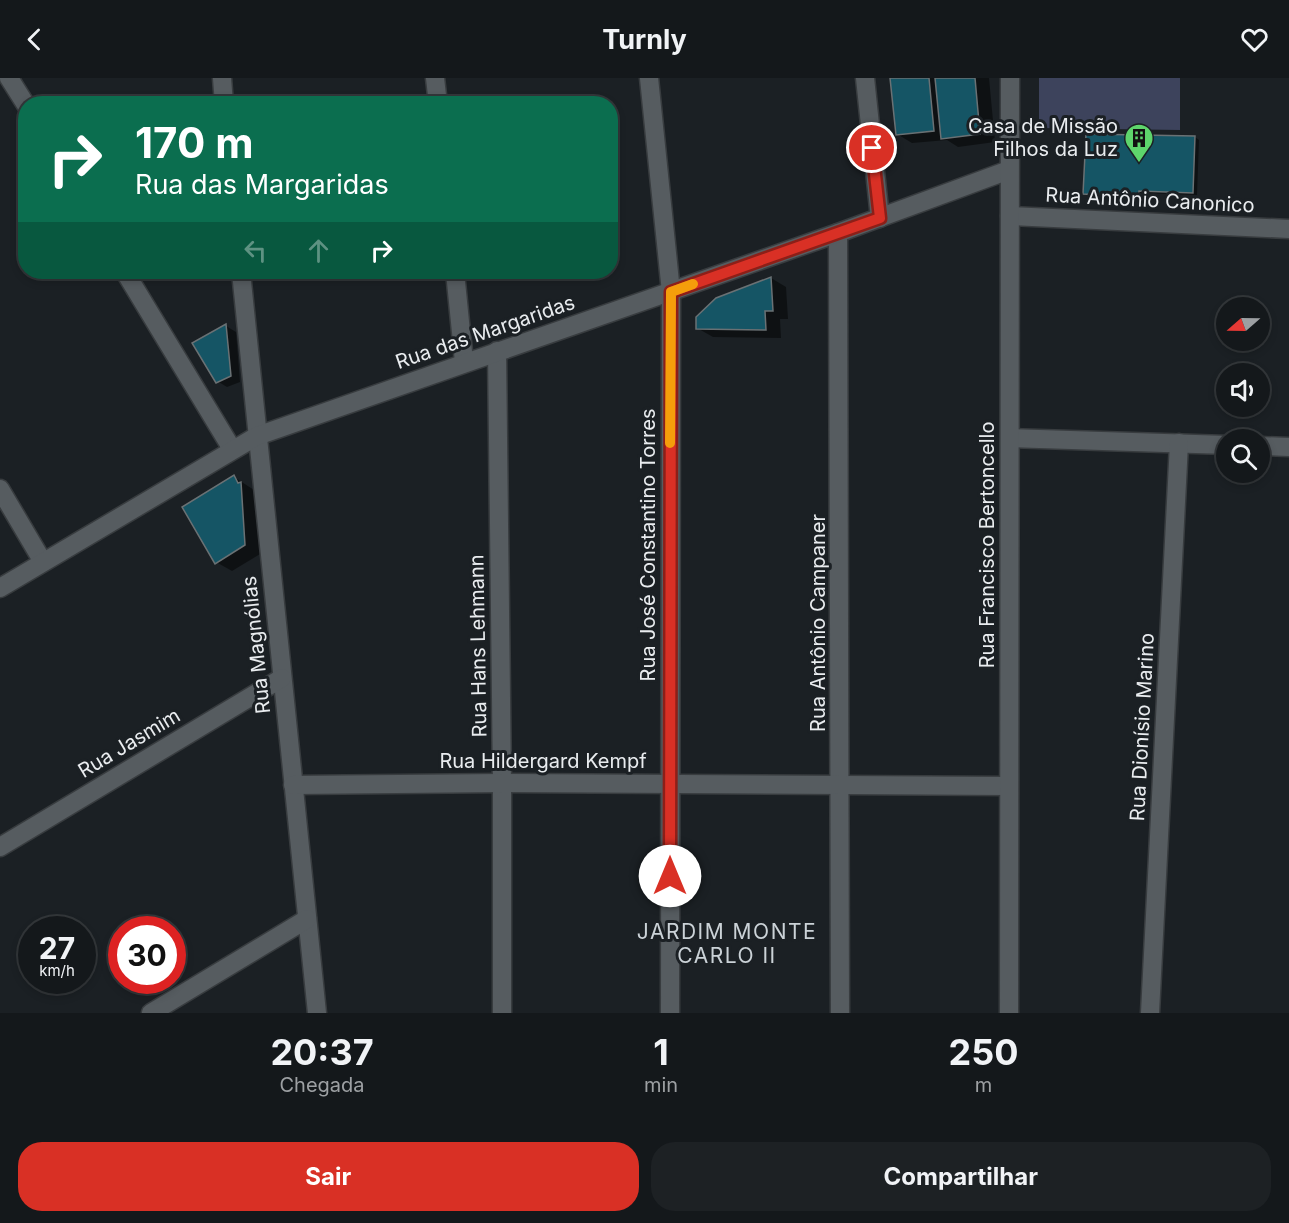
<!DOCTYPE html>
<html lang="pt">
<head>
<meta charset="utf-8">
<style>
	:root { --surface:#14181b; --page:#1d2124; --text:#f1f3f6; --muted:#9da0a3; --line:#33373a; --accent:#d93025 }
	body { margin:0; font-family:Inter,sans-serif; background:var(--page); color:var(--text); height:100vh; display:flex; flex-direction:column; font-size:22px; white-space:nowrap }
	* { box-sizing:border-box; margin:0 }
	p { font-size:20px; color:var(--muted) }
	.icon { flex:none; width:33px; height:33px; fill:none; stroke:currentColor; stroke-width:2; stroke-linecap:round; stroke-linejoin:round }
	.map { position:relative; height:935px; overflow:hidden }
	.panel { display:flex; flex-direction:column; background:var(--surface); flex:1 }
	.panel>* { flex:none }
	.banner { position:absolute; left:18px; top:18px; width:600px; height:183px; border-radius:24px; box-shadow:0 3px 9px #0003,0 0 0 2px var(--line); background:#0b6e4f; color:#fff; overflow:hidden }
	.needle { width:39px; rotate:250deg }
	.fabs { position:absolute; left:1216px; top:219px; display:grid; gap:12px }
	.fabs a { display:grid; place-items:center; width:54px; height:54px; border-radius:50%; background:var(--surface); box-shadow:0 3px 9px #0003,0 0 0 2px var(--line); font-size:30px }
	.speed { position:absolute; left:18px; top:838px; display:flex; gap:12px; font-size:30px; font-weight:700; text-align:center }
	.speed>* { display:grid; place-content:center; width:78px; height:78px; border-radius:50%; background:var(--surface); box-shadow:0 3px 9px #0003,0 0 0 2px var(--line); line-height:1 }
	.speed small { font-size:15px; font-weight:400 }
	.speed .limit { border:9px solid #d22; background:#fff; color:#111 }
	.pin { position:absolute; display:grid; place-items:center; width:51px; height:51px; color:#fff; margin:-26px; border:3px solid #fff; border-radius:50%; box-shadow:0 2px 6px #0007 }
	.me { position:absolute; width:66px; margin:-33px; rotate:0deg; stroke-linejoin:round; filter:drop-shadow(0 0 4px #0008) }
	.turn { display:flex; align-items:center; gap:21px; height:126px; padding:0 18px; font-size:27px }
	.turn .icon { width:78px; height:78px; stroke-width:2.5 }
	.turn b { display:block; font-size:42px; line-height:51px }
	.lanes { display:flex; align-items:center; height:57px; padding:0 18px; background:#0003; justify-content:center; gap:30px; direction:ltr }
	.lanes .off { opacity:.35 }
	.eta { display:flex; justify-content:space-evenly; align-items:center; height:102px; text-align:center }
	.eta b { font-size:36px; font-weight:700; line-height:42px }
	.action { display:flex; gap:12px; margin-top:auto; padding:12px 18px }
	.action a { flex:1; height:69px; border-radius:24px; background:var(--accent); color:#fff; font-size:24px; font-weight:700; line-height:69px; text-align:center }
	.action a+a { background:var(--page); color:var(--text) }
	header { display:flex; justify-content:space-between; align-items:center; height:78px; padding:0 18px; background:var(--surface); font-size:27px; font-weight:700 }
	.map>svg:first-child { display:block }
</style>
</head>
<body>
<header><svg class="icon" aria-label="back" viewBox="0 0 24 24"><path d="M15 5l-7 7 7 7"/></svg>Turnly<svg class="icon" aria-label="heart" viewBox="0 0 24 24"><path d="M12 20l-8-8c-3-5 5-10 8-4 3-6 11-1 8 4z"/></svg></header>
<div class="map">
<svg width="1289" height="935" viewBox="0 0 1289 935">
	<rect width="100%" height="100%" fill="#1b2024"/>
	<polygon fill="#3d435c" points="1039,0 1180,0 1180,52 1039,50"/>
	<g fill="#0007">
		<polygon points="891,0 989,0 995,64 958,69 947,62 912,65 897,56"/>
		<polygon points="1195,59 1199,62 1197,117 1143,115 1143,120 1089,117 1084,115"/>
		<polygon points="771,200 786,209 788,241 780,241 781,260 713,259 697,250 717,221"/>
		<polygon points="226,248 236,254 240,304 227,309 217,303"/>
		<polygon points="234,399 257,414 260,476 232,493 216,484"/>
	</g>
	<g fill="#155565" stroke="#6a7174" stroke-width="1.5">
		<polygon points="890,0 929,0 934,53 896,57"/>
		<polygon points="935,0 975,0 980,56 941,61"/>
		<polygon points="1086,56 1195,58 1193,115 1139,113 1138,119 1083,116"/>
		<polygon points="771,199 773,233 765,233 766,252 696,251 696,239 716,220"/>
		<polygon points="226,246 231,298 216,305 192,265"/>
		<polygon points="234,397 238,405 241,404 245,467 215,486 182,429"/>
	</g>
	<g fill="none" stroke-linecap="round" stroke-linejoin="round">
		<g stroke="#383c3f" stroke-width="21">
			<g id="minor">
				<polyline points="9,0 26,27"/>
				<polyline points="222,0 224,26"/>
				<polyline points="435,0 438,26"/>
				<polyline points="649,0 671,214 670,935"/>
				<polyline points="865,0 880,140"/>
				<polyline points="1010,138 1289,151"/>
				<polyline points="838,155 840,935"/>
				<polyline points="125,194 232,371"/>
				<polyline points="241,194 317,935"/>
				<polyline points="455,194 464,284"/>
				<polyline points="497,273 502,705 502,935"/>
				<polyline points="1011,360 1227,367"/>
				<polyline points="1260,368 1289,369"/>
				<polyline points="0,411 43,484"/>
				<polyline points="0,510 257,358 838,155 1009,92"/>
				<polyline points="293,707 502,705 1008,708"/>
				<polyline points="0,769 282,600"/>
				<polyline points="151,935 307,841"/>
				<polyline points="1009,935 1010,0"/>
				<polyline points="1150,935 1179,365"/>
			</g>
		</g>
		<use href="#minor" stroke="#565c60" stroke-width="18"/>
	</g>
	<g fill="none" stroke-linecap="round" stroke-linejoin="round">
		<g stroke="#8d1f18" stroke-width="15">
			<polyline id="route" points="670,798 671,214 880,140 872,70"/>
		</g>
		<use href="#route" stroke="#d93025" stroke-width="10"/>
		<polyline stroke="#f59e0b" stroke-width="10" points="670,365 671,214 693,206"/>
	</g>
	<defs>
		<g id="building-pin" transform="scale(1.5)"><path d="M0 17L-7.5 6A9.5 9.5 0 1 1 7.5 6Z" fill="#5ed56c" stroke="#1b2024"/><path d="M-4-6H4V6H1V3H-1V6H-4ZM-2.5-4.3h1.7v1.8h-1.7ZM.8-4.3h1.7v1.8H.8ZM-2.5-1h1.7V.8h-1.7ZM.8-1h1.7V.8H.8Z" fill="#111"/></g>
	</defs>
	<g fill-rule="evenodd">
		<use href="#building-pin" x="1139" y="60"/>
	</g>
	<g text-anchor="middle" stroke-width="6" stroke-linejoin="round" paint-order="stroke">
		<g font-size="20" fill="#e9ecef" stroke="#1b2024" text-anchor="end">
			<text x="1118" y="55">Casa de Missão<tspan x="1118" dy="23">Filhos da Luz</tspan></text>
		</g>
		<g font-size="20" fill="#e9ecef" stroke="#1b2024">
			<text transform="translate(1150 122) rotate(3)" y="7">Rua Antônio Canonico</text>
			<text transform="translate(485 254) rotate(-19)" y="7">Rua das Margaridas</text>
			<text transform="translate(648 467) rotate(-90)" y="7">Rua José Constantino Torres</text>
			<text transform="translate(987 467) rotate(-90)" y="7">Rua Francisco Bertoncello</text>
			<text transform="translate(818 545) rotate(-90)" y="7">Rua Antônio Campaner</text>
			<text transform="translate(256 567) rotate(-96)" y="7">Rua Magnólias</text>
			<text transform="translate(478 568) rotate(-91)" y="7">Rua Hans Lehmann</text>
			<text transform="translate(1142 649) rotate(-87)" y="7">Rua Dionísio Marino</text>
			<text transform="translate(129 665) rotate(-31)" y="7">Rua Jasmim</text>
			<text x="543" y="690">Rua Hildergard Kempf</text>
		</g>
		<g font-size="21" letter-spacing="1.5" fill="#cbd2d7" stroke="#1b2024">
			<text x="727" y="861">JARDIM MONTE<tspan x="727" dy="24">CARLO II</tspan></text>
		</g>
	</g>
</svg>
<div class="fabs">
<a><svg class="needle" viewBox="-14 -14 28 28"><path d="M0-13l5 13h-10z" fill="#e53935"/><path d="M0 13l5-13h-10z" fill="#9da0a3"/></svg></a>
<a><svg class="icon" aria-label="sound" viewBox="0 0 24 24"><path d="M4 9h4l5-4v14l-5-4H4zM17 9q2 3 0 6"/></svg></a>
<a><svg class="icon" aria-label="search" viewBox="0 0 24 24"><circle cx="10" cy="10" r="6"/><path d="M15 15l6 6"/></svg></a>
</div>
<div class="speed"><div>27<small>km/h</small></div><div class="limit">30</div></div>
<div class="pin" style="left:872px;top:70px;background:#d93025"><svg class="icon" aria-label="arrive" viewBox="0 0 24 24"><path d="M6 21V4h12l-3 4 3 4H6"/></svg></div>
<svg class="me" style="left:670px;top:798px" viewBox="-20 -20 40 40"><circle r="19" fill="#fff"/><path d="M0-13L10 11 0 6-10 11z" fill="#d93025"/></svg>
<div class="banner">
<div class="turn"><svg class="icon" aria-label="right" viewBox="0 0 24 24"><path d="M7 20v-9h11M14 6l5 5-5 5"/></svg><div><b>170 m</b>Rua das Margaridas</div></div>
<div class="lanes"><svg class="icon off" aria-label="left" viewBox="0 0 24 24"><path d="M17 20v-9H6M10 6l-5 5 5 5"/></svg><svg class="icon off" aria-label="ahead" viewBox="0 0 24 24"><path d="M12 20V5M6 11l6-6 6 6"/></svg><svg class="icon" aria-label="right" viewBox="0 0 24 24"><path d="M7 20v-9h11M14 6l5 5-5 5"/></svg></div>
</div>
</div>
<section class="panel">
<div class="eta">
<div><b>20:37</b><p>Chegada</p></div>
<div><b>1</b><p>min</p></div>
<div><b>250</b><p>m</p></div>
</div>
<div class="action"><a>Sair</a><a>Compartilhar</a></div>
</section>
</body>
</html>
